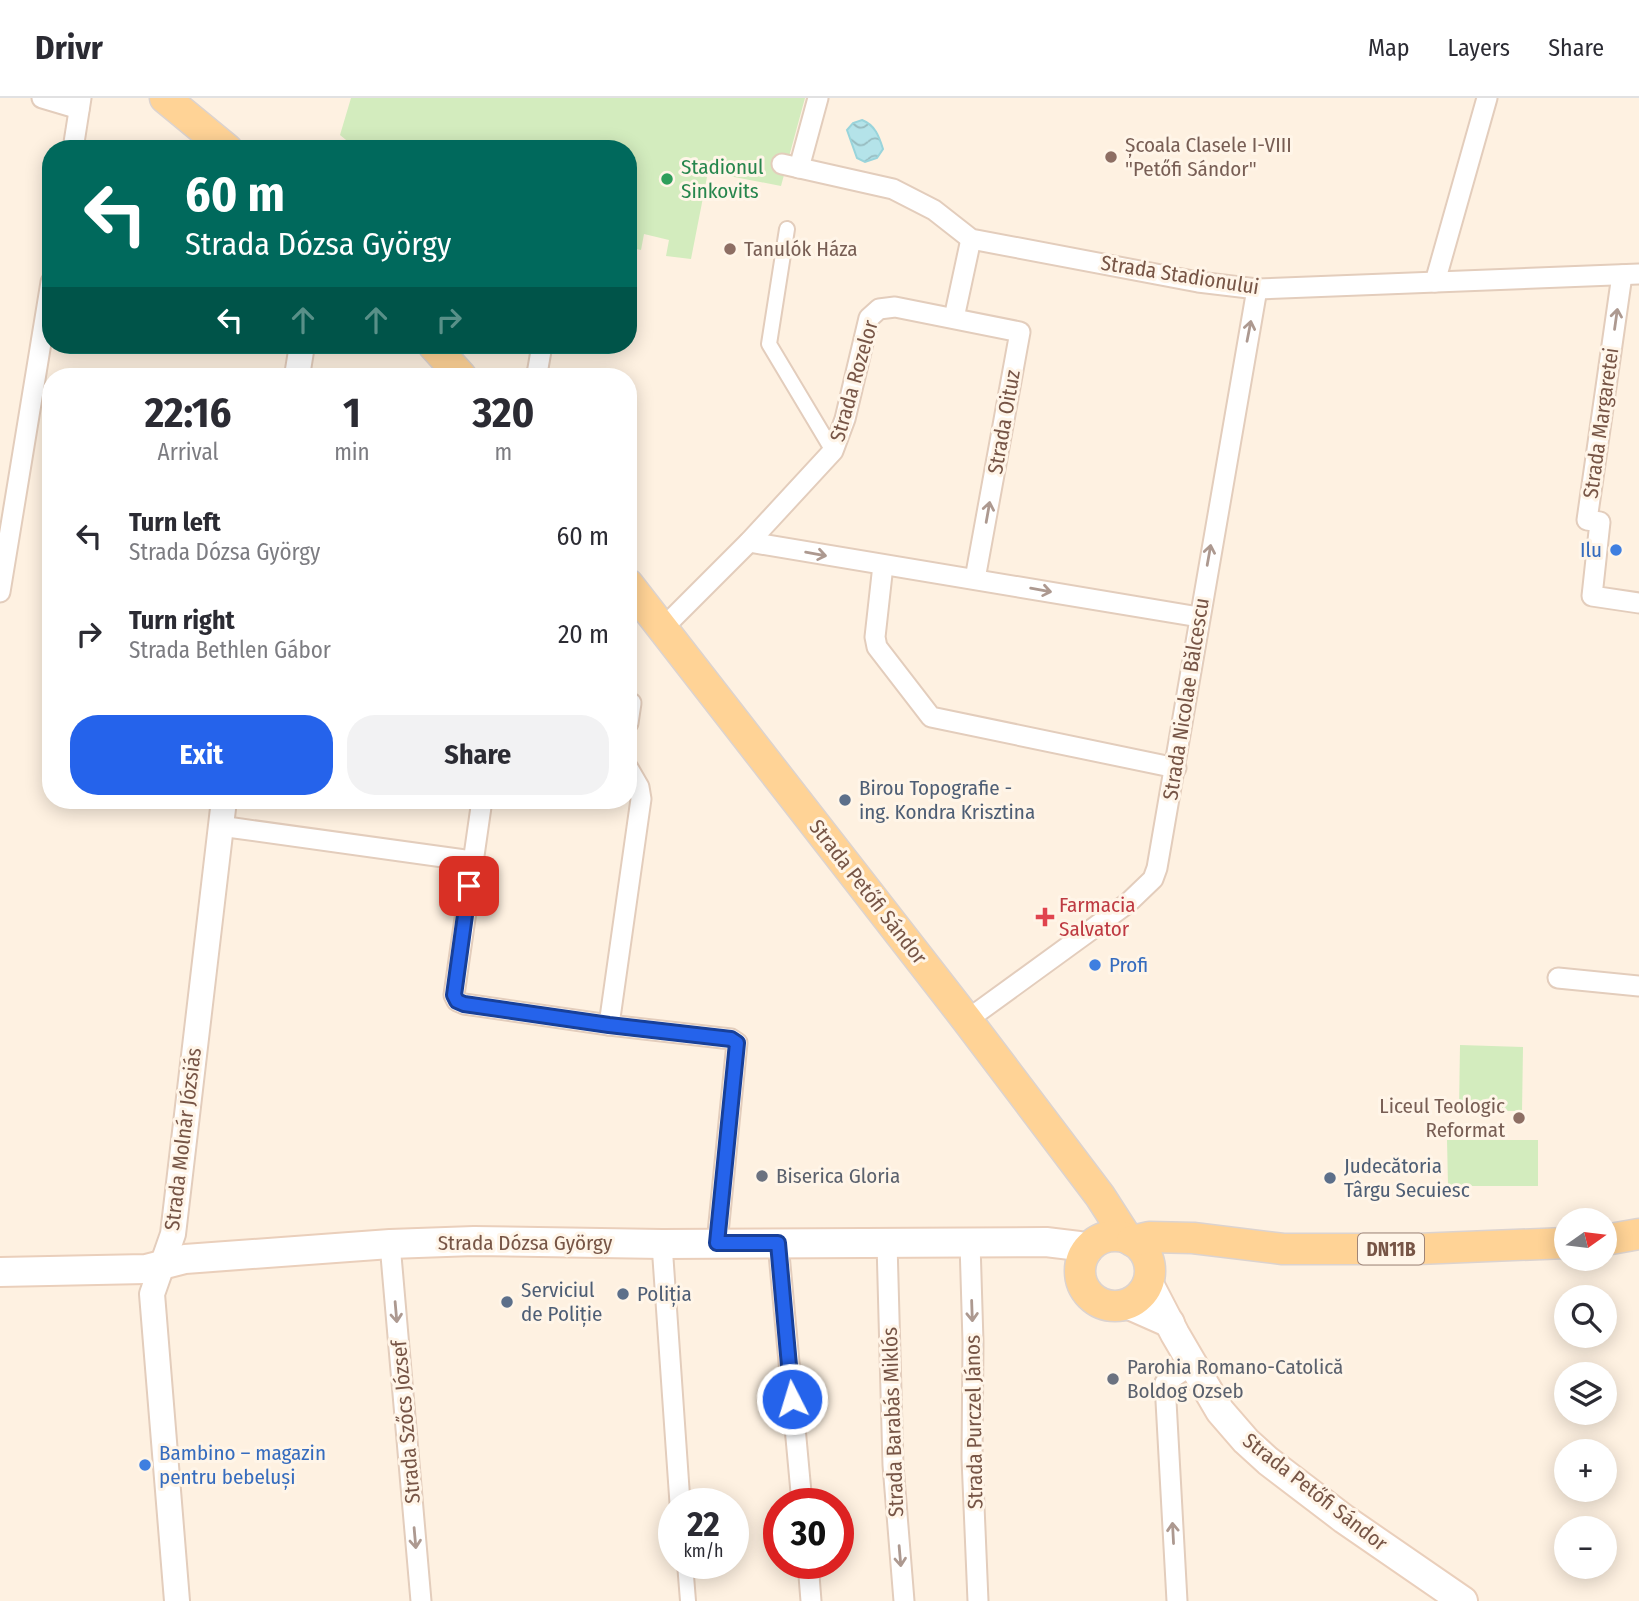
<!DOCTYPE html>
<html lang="en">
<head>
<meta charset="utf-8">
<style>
	:root { --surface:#fff; --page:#f2f2f3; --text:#2b2b33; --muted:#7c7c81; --line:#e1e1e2; --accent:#2563eb }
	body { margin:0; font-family:"Fira Sans Condensed",sans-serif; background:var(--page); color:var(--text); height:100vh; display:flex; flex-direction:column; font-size:26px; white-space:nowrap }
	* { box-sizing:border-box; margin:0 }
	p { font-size:23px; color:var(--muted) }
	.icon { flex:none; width:38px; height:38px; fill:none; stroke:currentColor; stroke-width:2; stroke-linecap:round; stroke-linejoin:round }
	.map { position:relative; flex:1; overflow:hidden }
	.panel { position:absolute; left:42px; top:270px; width:595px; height:441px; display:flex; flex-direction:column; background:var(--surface); border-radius:28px; box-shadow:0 4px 18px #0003 }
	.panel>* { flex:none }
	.guide { position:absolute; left:42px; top:42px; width:595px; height:214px; border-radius:28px; box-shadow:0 4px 18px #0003; background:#00695c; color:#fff; overflow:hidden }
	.needle { width:46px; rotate:76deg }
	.tools { position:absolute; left:1554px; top:1110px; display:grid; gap:14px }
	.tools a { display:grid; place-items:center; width:63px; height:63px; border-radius:50%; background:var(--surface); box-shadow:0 4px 18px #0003; font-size:35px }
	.speed { position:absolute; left:658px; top:1390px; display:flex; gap:14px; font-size:35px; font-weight:700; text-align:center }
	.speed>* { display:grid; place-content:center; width:91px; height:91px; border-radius:50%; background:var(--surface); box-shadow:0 4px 18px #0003; line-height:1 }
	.speed small { font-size:18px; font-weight:400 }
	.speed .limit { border:10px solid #d22; background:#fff; color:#111 }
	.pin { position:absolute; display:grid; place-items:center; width:60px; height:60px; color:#fff; margin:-30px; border-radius:14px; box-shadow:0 4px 10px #0006 }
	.me { position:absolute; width:77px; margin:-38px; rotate:355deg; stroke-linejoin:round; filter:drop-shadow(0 0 5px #0008) }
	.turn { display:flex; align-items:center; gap:24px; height:147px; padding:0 28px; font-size:32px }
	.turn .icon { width:91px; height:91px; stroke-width:2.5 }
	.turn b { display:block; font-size:49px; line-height:60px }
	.lanes { display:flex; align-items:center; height:66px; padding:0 28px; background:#0003; justify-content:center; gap:35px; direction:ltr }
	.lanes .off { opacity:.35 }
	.eta { display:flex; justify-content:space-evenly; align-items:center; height:119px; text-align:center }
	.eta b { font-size:42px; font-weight:700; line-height:49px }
	.action { display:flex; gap:14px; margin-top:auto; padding:14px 28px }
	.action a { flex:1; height:80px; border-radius:28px; background:var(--accent); color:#fff; font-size:28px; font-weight:700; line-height:80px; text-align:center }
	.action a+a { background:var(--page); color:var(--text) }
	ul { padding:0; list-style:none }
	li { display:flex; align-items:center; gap:21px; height:98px; padding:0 28px }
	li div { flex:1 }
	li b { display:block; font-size:26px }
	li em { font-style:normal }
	header { display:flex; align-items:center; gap:42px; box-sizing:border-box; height:98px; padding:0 35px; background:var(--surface); border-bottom:2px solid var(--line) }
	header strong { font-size:33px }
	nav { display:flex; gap:38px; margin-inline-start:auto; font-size:24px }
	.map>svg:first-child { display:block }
</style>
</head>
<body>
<header>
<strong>Drivr</strong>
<nav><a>Map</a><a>Layers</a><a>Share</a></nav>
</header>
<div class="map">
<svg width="1639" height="1503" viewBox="0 0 1639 1503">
	<defs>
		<pattern id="water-waves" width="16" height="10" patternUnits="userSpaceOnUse" patternTransform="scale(1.75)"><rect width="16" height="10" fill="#b4e3e9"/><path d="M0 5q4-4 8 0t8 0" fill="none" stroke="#97bbbf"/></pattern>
	</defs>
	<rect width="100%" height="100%" fill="#fef1e1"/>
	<g fill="#d3ecbe">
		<polygon points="351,0 805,0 781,88 708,74 691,161 666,158 669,142 644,136 641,152 628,149 628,51 357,51 340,37"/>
		<polygon points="1460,947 1523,949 1522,1013 1459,1013"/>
		<polygon points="1447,1042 1538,1042 1538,1088 1448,1088"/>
	</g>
	<path fill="url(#water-waves)" stroke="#99d4db" stroke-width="2" d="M862 22C875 27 879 38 883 51L877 60 865 64 857 60 847 32 853 25Z"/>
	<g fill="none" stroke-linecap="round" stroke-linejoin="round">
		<g stroke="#e3cdbc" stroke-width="18">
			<g id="pedestrian">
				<polyline points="787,131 769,246 833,353"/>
				<polyline points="685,1465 688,1503"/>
			</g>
		</g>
		<g stroke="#e3cdbc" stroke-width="23">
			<g id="minor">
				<polyline points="42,0 79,11"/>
				<polyline points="73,51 81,0"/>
				<polyline points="782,66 893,91 934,112 971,141 1198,184 1257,191 1639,176"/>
				<polyline points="799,70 818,0"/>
				<polyline points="1622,177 1587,422 1600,424 1592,498 1639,505"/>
				<polyline points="1435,184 1487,0"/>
				<polyline points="954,220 971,141"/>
				<polyline points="534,278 537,276 542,247"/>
				<polyline points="749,444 1199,519"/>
				<polyline points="883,467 875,539 877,549 931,619 1176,670"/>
				<polyline points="0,494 51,184"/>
				<polyline points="662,531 749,444 833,353 845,321 869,220 879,211 895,209 1020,234 975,481"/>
				<polyline points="628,625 631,605"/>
				<polyline points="482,702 454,897 457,903 464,906 609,927 731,941 737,945 717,1145"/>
				<polyline points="220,728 472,763"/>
				<polyline points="1558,880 1639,888"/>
				<polyline points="967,922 1128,805 1153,781 1157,770 1257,191"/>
				<polyline points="609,927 641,701 639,689 628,670"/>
				<polyline points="778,1145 802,1405"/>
				<polyline points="887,1145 893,1367 904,1503"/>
				<polyline points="970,1145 973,1244 972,1360 978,1503"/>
				<polyline points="390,1146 421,1503"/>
				<polyline points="662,1146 680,1405"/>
				<polyline points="808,1465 811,1503"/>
				<polyline points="1177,1503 1165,1285 1193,1266"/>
			</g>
		</g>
		<g stroke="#e3cdbc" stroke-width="28">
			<g id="tertiary">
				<polyline points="297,278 302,247"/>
				<polyline points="177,1503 152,1196 173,1136 224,702"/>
			</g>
		</g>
		<g stroke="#eacfbb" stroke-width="32">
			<g id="secondary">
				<polyline points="0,1174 146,1171 185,1161 390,1146 474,1143 662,1146 1046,1144 1079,1148 1087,1153"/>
				<polyline points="1148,1184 1175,1236 1220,1313 1246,1343 1268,1363 1344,1421 1463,1503"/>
				<polyline points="1127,1206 1170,1225"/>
			</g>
		</g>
		<g stroke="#dcd3cf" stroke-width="33">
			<g id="primary">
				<polyline points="165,0 227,51"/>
				<polyline points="433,247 461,278"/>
				<polyline points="628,486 967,922 1100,1098 1127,1140"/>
				<circle cx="1115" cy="1173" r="35"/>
				<polyline points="1605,1142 1639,1136"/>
				<polyline points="1132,1143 1149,1139 1193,1140 1283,1151 1417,1151 1566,1145"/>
			</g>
		</g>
		<use href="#pedestrian" stroke="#fff" stroke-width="14"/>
		<use href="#minor" stroke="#fff" stroke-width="19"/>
		<use href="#tertiary" stroke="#fff" stroke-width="24"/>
		<use href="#secondary" stroke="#fff" stroke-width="28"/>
		<use href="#primary" stroke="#ffd396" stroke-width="30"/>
	</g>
	<defs><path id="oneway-shaft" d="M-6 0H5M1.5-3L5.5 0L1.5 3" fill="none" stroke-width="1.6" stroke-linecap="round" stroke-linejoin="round" transform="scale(1.75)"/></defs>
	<g stroke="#ad9990">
		<use href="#oneway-shaft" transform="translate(1616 221) rotate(-82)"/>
		<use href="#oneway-shaft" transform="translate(1249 233) rotate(-79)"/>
		<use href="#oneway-shaft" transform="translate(988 414) rotate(-80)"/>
		<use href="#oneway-shaft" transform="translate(816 456) rotate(10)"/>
		<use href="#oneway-shaft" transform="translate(1209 457) rotate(-80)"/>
		<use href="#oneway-shaft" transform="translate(1041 492) rotate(10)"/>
		<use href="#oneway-shaft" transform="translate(972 1213) rotate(88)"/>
		<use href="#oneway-shaft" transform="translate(396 1214) rotate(85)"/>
		<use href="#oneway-shaft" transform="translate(1173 1435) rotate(-93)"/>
		<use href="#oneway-shaft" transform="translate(415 1440) rotate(85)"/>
		<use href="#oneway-shaft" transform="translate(900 1458) rotate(85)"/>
	</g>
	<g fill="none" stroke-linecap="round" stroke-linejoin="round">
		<g stroke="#184099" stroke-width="18">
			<polyline id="route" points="469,788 454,897 457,903 464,906 609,927 731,941 737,945 717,1145 778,1145 792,1301"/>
		</g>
		<use href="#route" stroke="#2563eb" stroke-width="12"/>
	</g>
	<g fill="#8d6e63" stroke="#fff5e8" stroke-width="2.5">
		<circle cx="1111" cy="59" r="7"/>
		<circle cx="730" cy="151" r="7"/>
		<circle cx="1519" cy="1020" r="7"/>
	</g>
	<circle fill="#2e9e5b" stroke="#fff5e8" stroke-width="2.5" cx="667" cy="81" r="7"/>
	<g fill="#3f7fe0" stroke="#fff5e8" stroke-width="2.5">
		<circle cx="1616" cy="452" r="7"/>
		<circle cx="1095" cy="867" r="7"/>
		<circle cx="145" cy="1367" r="7"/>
	</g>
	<g fill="#5c6f8a" stroke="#fff5e8" stroke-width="2.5">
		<circle cx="845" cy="702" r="7"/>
		<circle cx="1330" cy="1080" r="7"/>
		<circle cx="623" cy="1196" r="7"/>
		<circle cx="507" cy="1204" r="7"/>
	</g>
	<path fill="#e0444e" stroke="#fff5e8" stroke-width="2.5" d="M1041.5 808.5h7v7h7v7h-7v7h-7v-7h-7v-7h7z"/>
	<g fill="#6b7280" stroke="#fff5e8" stroke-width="2.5">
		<circle cx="762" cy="1078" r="7"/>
		<circle cx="1113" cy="1281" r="7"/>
	</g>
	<g text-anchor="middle" stroke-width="6" stroke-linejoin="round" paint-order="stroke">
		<rect fill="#fff5e8" stroke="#a08577" stroke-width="2" x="1358" y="1135.5" width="66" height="31" rx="5"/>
		<g font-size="19" font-weight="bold" fill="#775546">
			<text x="1391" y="1158">DN11B</text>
		</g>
		<g font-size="21" fill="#785e54" stroke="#fff5e8" text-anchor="start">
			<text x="1125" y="54">Școala Clasele I-VIII<tspan x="1125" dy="24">"Petőfi Sándor"</tspan></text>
			<text x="744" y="158">Tanulók Háza</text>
			<text x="1505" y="1015" text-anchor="end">Liceul Teologic<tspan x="1505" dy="24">Reformat</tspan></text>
		</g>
		<g font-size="21" fill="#27864d" stroke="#fff5e8" text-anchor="start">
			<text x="681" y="76">Stadionul<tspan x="681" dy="24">Sinkovits</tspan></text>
		</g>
		<g font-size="21" fill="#775546" stroke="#fff5e8">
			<text transform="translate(1180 177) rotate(9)" y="7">Strada Stadionului</text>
			<text transform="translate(854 283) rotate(-74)" y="7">Strada Rozelor</text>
			<text transform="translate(1004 324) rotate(-80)" y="7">Strada Oituz</text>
			<text transform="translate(1601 325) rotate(-82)" y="7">Strada Margaretei</text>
			<text transform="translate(1186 601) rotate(-81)" y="7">Strada Nicolae Bălcescu</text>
			<text transform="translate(868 794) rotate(52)" y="7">Strada Petőfi Sándor</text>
			<text transform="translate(183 1041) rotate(-83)" y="7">Strada Molnár Józsiás</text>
			<text x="525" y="1152">Strada Dózsa György</text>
			<text transform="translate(406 1324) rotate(-95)" y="7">Strada Szőcs József</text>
			<text transform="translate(893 1324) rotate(-92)" y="7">Strada Barabás Miklós</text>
			<text transform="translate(974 1324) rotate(-91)" y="7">Strada Purczel János</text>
			<text transform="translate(1315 1394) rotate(38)" y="7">Strada Petőfi Sándor</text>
		</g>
		<g font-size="21" fill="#366cbe" stroke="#fff5e8" text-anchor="start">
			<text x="1602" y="459" text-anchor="end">Ilu</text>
			<text x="1109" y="874">Profi</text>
			<text x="159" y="1362">Bambino – magazin<tspan x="159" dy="24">pentru bebeluși</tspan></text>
		</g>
		<g font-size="21" fill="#4e5e75" stroke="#fff5e8" text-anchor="start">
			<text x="859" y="697">Birou Topografie -<tspan x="859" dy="24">ing. Kondra Krisztina</tspan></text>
			<text x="1344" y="1075">Judecătoria<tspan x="1344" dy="24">Târgu Secuiesc</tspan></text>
			<text x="521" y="1199">Serviciul<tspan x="521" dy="24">de Poliție</tspan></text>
			<text x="637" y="1203">Poliția</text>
		</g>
		<g font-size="21" fill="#be3a42" stroke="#fff5e8" text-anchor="start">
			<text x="1059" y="814">Farmacia<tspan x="1059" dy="24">Salvator</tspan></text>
		</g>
		<g font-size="21" fill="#5b616d" stroke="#fff5e8" text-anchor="start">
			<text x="776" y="1085">Biserica Gloria</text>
			<text x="1127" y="1276">Parohia Romano-Catolică<tspan x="1127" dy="24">Boldog Ozseb</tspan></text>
		</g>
	</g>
</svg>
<div class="tools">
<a><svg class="needle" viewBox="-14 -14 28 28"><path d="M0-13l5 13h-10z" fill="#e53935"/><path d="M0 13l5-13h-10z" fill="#7c7c81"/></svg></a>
<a><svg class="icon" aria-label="search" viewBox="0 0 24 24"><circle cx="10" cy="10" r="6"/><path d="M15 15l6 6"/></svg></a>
<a><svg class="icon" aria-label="layers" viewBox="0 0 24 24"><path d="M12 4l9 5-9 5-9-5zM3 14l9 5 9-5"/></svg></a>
<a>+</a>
<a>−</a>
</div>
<div class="speed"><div>22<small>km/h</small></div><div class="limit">30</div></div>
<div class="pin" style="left:469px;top:788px;background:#d93025"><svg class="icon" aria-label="arrive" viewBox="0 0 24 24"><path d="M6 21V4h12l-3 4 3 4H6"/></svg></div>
<svg class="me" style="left:792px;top:1301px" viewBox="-20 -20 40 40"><circle r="17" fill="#2563eb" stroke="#fff" stroke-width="3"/><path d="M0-11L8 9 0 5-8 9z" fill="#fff"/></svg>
<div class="guide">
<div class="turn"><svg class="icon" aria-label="left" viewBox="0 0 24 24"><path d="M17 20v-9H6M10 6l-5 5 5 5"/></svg><div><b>60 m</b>Strada Dózsa György</div></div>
<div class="lanes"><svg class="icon" aria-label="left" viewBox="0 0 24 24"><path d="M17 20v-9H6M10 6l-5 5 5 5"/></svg><svg class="icon off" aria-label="ahead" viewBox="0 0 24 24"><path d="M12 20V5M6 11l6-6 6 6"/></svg><svg class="icon off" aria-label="ahead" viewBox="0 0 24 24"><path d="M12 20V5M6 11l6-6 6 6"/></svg><svg class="icon off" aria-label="right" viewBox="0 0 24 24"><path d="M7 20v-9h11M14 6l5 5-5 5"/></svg></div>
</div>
<section class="panel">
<div class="eta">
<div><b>22:16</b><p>Arrival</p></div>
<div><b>1</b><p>min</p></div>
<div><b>320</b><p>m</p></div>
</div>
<ul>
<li><svg class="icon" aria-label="left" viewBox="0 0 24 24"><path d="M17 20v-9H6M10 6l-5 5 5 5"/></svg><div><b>Turn left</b><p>Strada Dózsa György</p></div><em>60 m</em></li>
<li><svg class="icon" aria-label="right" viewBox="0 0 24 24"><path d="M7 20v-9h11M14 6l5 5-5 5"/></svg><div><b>Turn right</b><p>Strada Bethlen Gábor</p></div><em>20 m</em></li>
</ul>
<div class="action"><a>Exit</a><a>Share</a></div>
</section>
</div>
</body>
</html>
